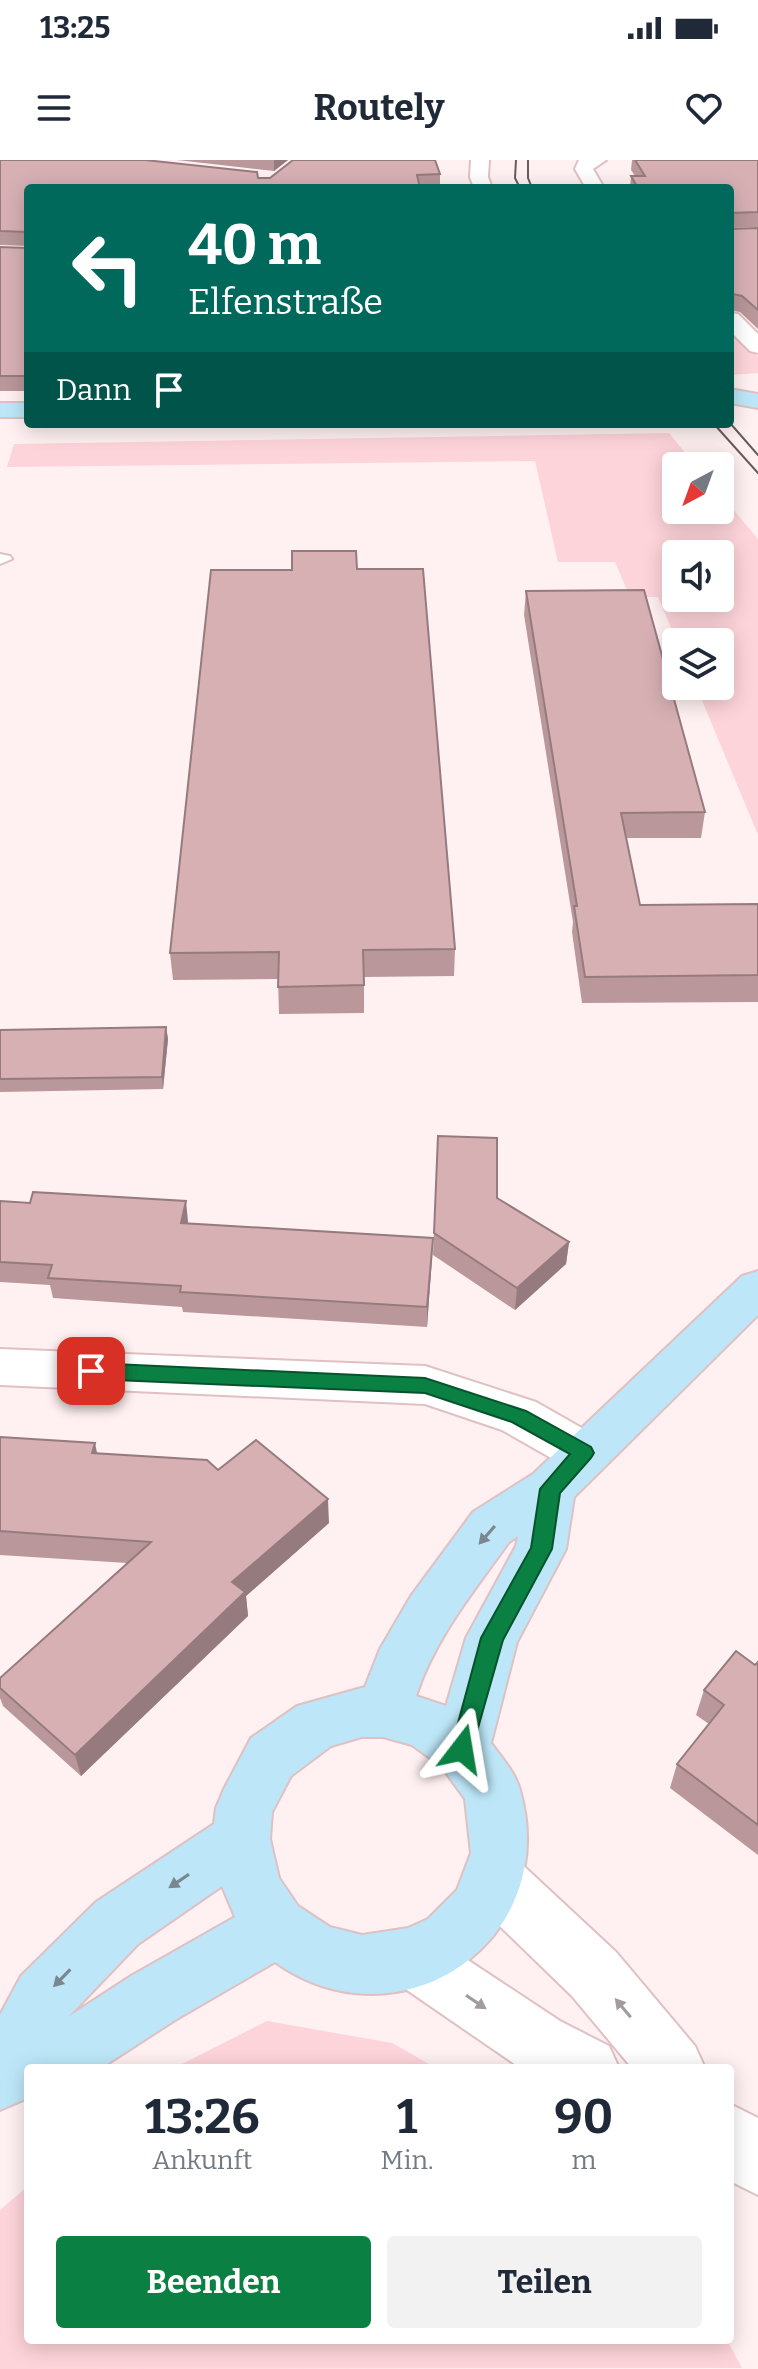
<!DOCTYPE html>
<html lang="de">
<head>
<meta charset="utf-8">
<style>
	:root { --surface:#fff; --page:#f2f2f3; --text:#1f2937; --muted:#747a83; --accent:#0b8043 }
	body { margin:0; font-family:Bitter,serif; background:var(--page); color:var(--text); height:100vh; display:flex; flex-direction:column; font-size:30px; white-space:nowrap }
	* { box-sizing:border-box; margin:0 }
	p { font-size:26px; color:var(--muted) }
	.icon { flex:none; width:44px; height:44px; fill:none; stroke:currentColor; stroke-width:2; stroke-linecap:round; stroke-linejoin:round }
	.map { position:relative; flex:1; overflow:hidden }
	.sheet { position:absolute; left:24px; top:1904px; width:710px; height:280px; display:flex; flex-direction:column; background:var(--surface); border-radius:8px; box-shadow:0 4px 20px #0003 }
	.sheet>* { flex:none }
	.hud { position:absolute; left:24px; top:24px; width:710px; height:244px; border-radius:8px; box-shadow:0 4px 20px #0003; background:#00695c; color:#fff; overflow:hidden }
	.needle { width:52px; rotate:221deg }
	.fabs { position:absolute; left:662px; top:292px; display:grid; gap:16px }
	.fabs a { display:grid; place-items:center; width:72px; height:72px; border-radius:8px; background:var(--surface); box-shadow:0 4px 20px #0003; font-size:40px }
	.pin { position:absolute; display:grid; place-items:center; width:68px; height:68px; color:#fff; margin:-34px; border-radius:16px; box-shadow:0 4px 12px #0006 }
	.me { position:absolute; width:88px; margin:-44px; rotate:14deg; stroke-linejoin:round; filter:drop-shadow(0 0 6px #0008) }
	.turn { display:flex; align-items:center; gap:28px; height:168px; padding:0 32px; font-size:36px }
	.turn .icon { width:104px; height:104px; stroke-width:2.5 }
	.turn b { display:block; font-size:56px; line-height:68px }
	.then { display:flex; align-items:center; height:76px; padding:0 32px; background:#0003; gap:16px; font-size:30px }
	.eta { display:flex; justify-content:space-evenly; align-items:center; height:136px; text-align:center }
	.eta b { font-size:48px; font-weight:700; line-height:56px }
	.button { display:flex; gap:16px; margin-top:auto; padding:16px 32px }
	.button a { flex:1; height:92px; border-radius:8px; background:var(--accent); color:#fff; font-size:32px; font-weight:700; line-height:92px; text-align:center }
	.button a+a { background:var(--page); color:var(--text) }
	.status { display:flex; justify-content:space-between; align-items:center; height:56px; padding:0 40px; background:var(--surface); direction:ltr }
	.status svg { height:22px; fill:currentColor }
	header { display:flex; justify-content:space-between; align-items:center; height:104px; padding:0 32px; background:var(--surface); font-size:36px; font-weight:700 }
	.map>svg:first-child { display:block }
</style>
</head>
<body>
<div class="status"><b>13:25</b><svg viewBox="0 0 49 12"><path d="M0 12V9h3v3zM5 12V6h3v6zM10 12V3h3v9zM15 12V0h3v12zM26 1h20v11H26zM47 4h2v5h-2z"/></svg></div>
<header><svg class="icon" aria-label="menu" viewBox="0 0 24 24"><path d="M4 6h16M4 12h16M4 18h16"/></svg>Routely<svg class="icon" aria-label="heart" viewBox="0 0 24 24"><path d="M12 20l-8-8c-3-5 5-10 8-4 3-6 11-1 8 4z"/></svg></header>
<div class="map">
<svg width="758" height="2209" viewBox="0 0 758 2209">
	<rect width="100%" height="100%" fill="#fff1f2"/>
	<g fill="#fdd4d9" fill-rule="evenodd">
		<polygon points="730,168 758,197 758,213 730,215"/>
		<path d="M669 273 696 306H676V350H720V334L758 379V675L696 526H720V482H677L658 437H630L615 402H558L535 301 7 307 14 284ZM676 394H720V438H676Z"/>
		<polygon points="267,1861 392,1883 436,1908 174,1908"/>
		<polygon points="28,2026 28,2180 727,2180 742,2208 0,2209 0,2050"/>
	</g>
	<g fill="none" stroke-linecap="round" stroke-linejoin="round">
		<g stroke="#e0c0c3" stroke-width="4">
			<polygon id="lane" points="0,394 10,396 12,399 0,404"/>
		</g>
		<g stroke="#e0c0c3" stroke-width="4">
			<g id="street">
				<polygon points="471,0 489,0 488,17 492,28 474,28 470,17"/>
				<polygon points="579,0 606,0 593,9 604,28 586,28 575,9"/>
				<polygon points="730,153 738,154 758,174 758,193 750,191 730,171"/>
				<polygon points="0,1189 425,1206 536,1242 601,1279 608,1293 601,1307 584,1313 567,1307 502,1270 425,1244 0,1225"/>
				<polygon points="494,1690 515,1698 616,1792 695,1886 705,1908 632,1908 572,1836 473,1740 465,1719 473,1698"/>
				<polygon points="412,1768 433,1777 560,1861 609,1886 619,1908 521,1908 516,1905 391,1819 382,1798 391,1777"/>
				<polygon points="730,1944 758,1958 758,2035 730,2021"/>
			</g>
		</g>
		<g stroke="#e0c0c3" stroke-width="4">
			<g id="secondary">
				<polygon points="730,229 758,234 758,248 730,243"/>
				<rect x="0" y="243" width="28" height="14"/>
				<path d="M758 1111V1155L574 1337 566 1389 517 1482 491 1583C502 1598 515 1612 520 1630 563 1781 400 1891 275 1802L175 1860 101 1908H28V1938L0 1950V1855L21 1816 96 1742 214 1664 216 1648 224 1629 251 1578 297 1546 365 1527 380 1489 411 1436 473 1352 533 1314 742 1116ZM518 1376 516 1386 466 1478 446 1546 416 1536C435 1478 474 1431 509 1382ZM362 1577H383L412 1585 442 1607 465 1639 471 1693 457 1730 428 1759 408 1768 362 1775 330 1767 298 1746 279 1718 270 1679 272 1652 291 1616 331 1586ZM222 1726 235 1757 131 1816 68 1857 138 1784Z"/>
			</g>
		</g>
		<use href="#lane" fill="#fff" fill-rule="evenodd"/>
		<use href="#street" fill="#fff" fill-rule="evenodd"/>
		<use href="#secondary" fill="#bde7f8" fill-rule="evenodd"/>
		<g stroke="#685b5c" stroke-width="2">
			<polyline points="516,0 515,18 520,28"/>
			<polyline points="528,0 528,18 532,28"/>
			<polyline points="730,263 758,295"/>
			<polyline points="714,264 758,313"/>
		</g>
	</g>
	<g fill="#b9979b">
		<polygon points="0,0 258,18 440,14 440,27 420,27 28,86 0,85"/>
		<polygon points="177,0 288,0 274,11"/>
		<polygon points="632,0 758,0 758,67 730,68 730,28 630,28 631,16 635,16 631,10"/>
		<polygon points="758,68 758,169 740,152 730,150 730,69"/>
		<polygon points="0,87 28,88 28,231 0,231"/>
		<polygon points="357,409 455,789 454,816 364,817 364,853 279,854 278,819 173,820 170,793"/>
		<polygon points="526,431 705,652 701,678 626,678 640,745 758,744 758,842 582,843 572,772 573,762 524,455"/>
		<polygon points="166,867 168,879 163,929 0,932 0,870"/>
		<polygon points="438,976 497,1038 569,1082 566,1104 515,1150 433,1095"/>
		<polygon points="0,1041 188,1061 188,1064 433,1078 427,1167 183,1152 182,1147 53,1138 50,1125 0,1122"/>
		<polygon points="0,1277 97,1294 218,1310 329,1363 246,1436 248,1456 81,1616 3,1546 0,1538 0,1518 127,1403 0,1395"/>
		<polygon points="758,1502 758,1695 670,1628 677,1604 709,1564 696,1555 704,1530 755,1505"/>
	</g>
	<g fill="#967b7e">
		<polygon points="274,0 288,0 274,11"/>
		<polygon points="166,867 168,879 163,929 162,917"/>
		<polygon points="186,1041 188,1061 183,1084 181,1063"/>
		<polygon points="433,1078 432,1099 427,1167 427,1147"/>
		<polygon points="569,1082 566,1104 515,1150 517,1128"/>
		<polygon points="95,1283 100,1307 92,1293"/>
		<polygon points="328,1339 329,1363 246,1436 248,1456 81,1616 75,1595 232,1422"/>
	</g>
	<g fill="#d7b0b4" stroke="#967b7e" stroke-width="2">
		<polygon points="0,0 145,0 257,12 258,18 270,18 293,0 435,0 440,14 417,15 420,28 28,28 28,72 0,71"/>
		<polygon points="635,0 758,0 758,52 730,53 730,28 638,28 631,16 645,16"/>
		<polygon points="758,68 758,150 742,136 733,134 730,136 730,69"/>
		<polygon points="0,87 28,88 28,216 0,216"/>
		<polygon points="292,391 356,391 357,409 423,409 455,789 363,790 364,825 278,827 279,792 170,793 211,410 292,410"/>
		<polygon points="644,430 705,652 621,653 640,745 758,744 758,815 585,817 574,746 577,746 526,431"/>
		<polygon points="166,867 162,917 0,919 0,870"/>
		<polygon points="438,976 497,978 497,1038 569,1082 517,1128 434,1073"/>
		<polygon points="33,1032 186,1041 181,1063 433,1078 427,1147 180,1132 181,1126 48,1118 52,1105 0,1102 0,1041 30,1043"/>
		<polygon points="0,1277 95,1283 92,1293 207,1300 218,1310 256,1280 328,1339 232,1422 245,1432 75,1595 0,1528 0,1518 151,1382 0,1371"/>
		<polygon points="736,1491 755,1505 758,1502 758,1665 677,1604 724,1545 704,1530"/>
	</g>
	<defs><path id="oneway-solid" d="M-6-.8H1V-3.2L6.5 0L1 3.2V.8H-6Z" transform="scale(2)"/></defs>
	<g fill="#7b878f">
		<use href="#oneway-solid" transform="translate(487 1375) rotate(131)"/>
		<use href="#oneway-solid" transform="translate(179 1721) rotate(146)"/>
		<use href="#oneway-solid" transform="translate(62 1818) rotate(134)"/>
	</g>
	<g fill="#a29c9c">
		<use href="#oneway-solid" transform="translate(476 1842) rotate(34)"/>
		<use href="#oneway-solid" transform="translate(623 1848) rotate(-130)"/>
	</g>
	<polygon fill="#0b8043" stroke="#07532c" stroke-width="2" points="91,1203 425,1218 526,1251 591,1287 594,1293 591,1298 560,1333 552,1389 503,1480 470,1596 462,1599 454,1596 451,1589 481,1478 531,1388 540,1329 570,1294 512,1262 425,1233 91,1219 84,1216 81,1211 84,1206"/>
</svg>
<div class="fabs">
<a><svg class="needle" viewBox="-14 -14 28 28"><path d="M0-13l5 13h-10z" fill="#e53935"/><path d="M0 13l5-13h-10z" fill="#747a83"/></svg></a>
<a><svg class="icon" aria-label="sound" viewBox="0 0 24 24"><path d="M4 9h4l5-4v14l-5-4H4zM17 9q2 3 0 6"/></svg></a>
<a><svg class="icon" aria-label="layers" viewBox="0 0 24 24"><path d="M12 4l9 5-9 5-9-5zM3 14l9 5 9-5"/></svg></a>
</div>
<div class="pin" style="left:91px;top:1211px;background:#d93025"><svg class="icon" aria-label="arrive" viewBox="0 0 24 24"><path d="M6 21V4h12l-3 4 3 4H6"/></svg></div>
<svg class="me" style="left:462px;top:1589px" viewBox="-20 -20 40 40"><path d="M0-17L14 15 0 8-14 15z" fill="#0b8043" stroke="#fff" stroke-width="4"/></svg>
<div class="hud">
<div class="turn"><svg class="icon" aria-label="left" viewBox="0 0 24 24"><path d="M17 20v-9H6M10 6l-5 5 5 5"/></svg><div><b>40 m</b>Elfenstraße</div></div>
<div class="then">Dann<svg class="icon" aria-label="arrive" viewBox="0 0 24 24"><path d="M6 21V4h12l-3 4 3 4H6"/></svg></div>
</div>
<section class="sheet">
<div class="eta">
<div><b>13:26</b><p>Ankunft</p></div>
<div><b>1</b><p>Min.</p></div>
<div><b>90</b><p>m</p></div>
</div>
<div class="button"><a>Beenden</a><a>Teilen</a></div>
</section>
</div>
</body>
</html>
